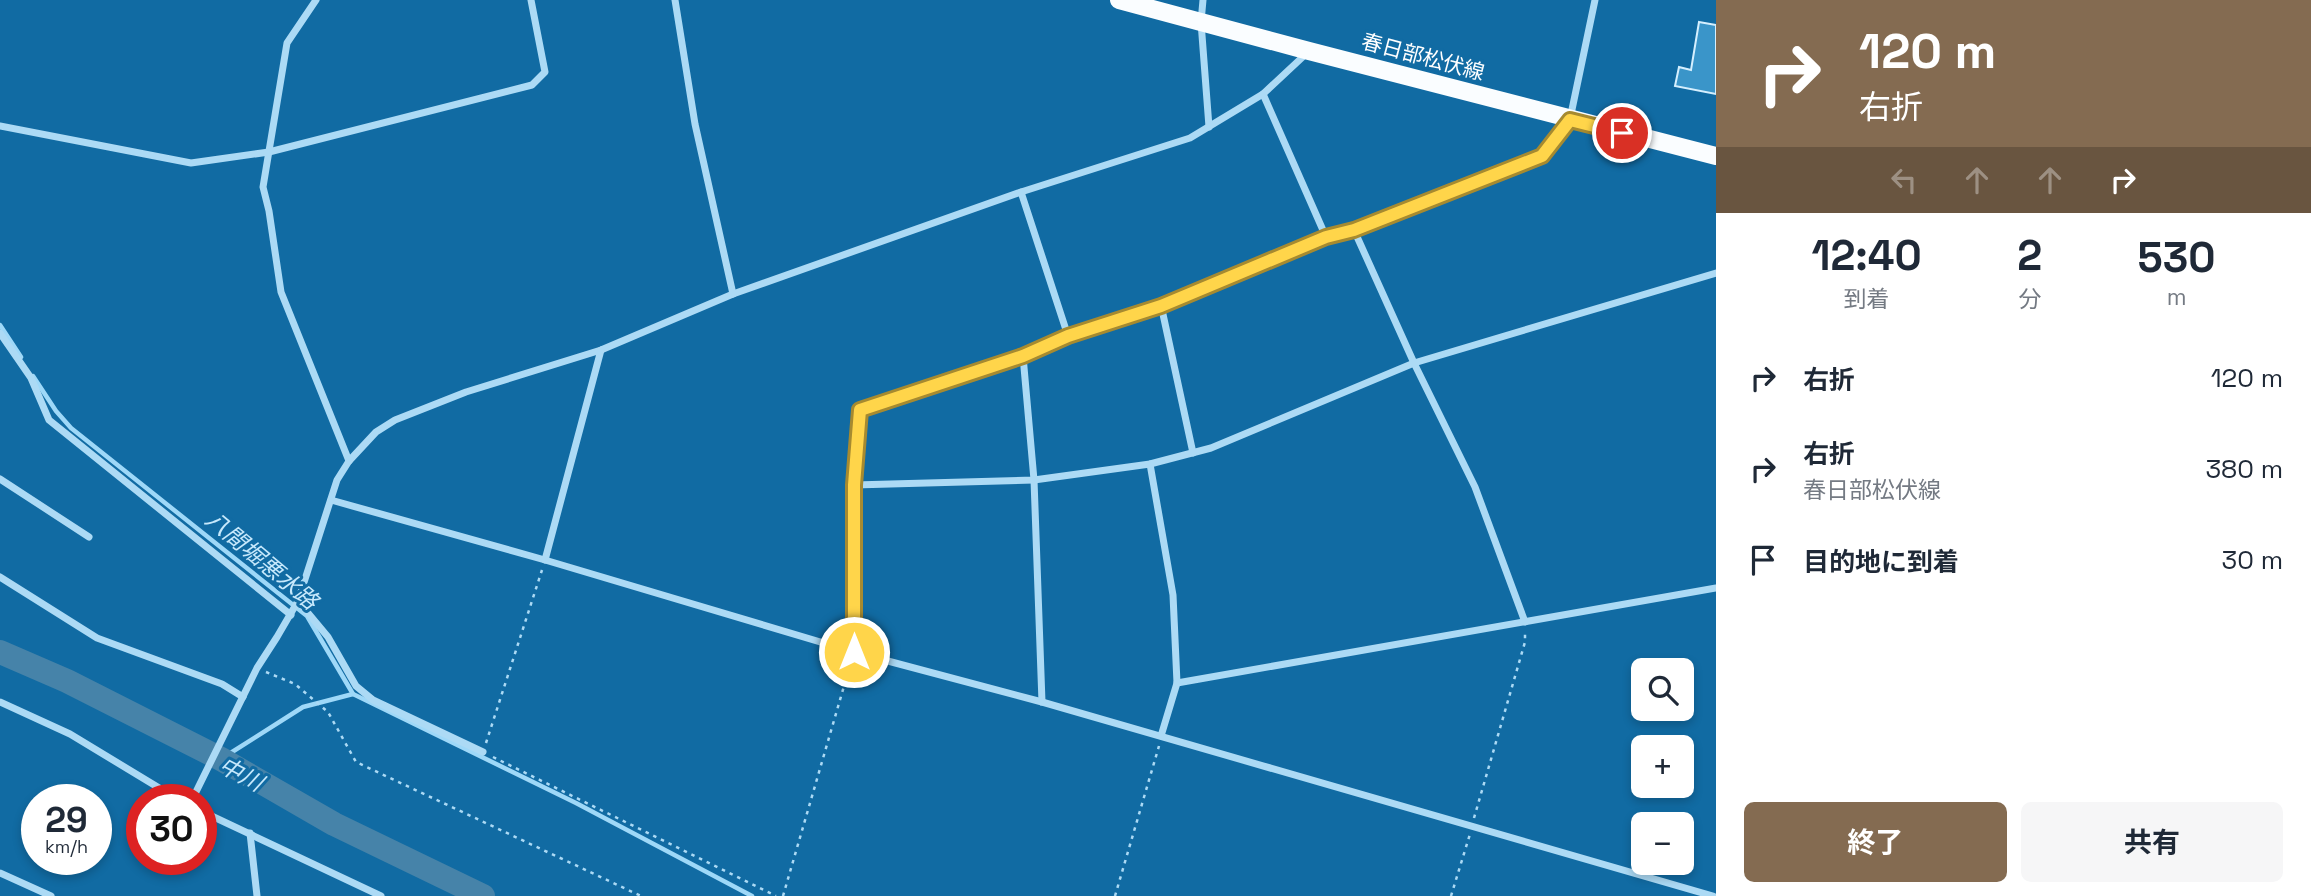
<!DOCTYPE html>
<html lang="ja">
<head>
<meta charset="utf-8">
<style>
	:root { --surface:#fff; --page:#f6f6f7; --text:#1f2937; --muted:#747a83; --accent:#846b51 }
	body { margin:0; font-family:"Space Grotesk","Noto Sans JP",sans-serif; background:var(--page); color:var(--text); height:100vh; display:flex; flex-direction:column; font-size:26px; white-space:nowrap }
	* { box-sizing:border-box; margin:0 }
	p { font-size:23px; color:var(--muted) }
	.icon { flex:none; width:38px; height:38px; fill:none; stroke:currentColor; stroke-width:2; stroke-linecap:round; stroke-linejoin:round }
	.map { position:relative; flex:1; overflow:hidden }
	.panel { display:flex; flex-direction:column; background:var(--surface); width:595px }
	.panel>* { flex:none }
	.guide { background:#846b51; color:#fff; overflow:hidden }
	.controls { position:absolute; left:1631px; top:658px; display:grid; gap:14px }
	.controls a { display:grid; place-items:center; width:63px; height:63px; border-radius:10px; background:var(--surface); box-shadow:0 4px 10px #0003; font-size:35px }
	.speed { position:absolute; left:21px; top:784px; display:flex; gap:14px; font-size:35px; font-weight:700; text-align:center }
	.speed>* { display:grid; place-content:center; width:91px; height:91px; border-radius:50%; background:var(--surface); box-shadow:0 4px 10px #0003; line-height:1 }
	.speed small { font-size:18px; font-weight:400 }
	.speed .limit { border:10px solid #d22; background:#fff; color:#111 }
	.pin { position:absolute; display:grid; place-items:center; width:60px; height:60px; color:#fff; margin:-30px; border:4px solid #fff; border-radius:50%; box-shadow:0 2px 7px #0007 }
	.me { position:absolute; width:77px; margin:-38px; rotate:0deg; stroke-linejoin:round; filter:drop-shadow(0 0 5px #0008) }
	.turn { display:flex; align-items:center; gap:24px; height:147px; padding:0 28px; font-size:32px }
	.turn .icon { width:91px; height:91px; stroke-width:2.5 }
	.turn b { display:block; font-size:49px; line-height:60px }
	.lanes { display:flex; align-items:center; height:66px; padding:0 28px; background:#0003; justify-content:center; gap:35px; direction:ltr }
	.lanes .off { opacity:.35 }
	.eta { display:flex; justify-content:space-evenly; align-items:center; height:119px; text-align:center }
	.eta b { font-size:42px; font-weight:700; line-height:49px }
	.button { display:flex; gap:14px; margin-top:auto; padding:14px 28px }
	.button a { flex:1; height:80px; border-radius:10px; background:var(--accent); color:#fff; font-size:28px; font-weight:700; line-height:80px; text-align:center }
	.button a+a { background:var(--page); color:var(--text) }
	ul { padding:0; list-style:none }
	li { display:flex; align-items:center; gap:21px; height:91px; padding:0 28px }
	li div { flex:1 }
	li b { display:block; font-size:26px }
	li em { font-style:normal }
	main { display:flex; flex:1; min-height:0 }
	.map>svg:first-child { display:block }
</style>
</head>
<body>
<main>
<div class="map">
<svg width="1716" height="896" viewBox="0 0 1716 896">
	<rect width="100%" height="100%" fill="#116ba3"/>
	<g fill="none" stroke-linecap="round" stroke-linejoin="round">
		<g stroke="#9ed8f8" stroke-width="4.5">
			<polyline points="0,325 21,357"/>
			<polyline points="33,376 56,411 71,428 307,616 353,694 576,803 752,896"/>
			<polyline points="221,759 303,707 353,694"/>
		</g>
		<polyline stroke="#4683a9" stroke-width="24" points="0,652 67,681 221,759 334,824 483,896"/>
	</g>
	<polygon fill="#3a95c9" stroke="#d5effe" stroke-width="2" points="1699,22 1716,25 1716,94 1675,86 1679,67 1691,70"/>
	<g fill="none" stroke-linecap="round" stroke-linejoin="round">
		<g stroke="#acdaf5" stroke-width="2.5" stroke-dasharray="3.5 5" stroke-linecap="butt">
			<polyline points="266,672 295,684 328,712 356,762 641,896"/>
			<polyline points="486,743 542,570"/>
			<polyline points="493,757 776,896"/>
			<polyline points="1474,818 1525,642 1525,632"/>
			<polyline points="783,896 851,662"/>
			<polyline points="1115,896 1159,746"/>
			<polyline points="1451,896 1470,834"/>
		</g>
		<g stroke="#acdaf5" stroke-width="7">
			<polyline points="316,0 287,43 263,187 269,211 281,292 349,461"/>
			<polyline points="675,0 695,124 733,294"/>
			<polyline points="1203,0 1201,22 1209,127"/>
			<polyline points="1263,94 1326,237"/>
			<polyline points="0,126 191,163 269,152 532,85 545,72 531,0"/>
			<polyline points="1021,192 1068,336"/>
			<polyline points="1354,230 1414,363 1475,487 1525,622"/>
			<polyline points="1161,305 1193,453"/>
			<polyline points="0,333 31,378 49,420 291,615"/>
			<polyline points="1023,356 1034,480 1042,702"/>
			<polyline points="1150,464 1173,595 1177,683 1161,736"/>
			<polyline points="0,479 89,537"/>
			<polyline points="854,485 1034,480 1150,464 1211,448 1414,363 1716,273"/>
			<polyline points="331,500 545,560 854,652 1042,702 1713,896"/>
			<polyline points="545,560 601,350"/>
			<polyline points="0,577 97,638 222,684 243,697"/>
			<polyline points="298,601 328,637 356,686 373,700 483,752"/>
			<polyline points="854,652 854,485 860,410 1023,356 1068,336 1161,305 1326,237 1354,230 1542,156 1570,119 1595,0"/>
			<polyline points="1177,683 1716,588"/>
			<polyline points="0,702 70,734 179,800"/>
			<polyline points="192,800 257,668 277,637 298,601 337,480 349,461 376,432 395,420 466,392 601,350 733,294 1021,192 1190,138 1263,94 1308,52"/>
			<polyline points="201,811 381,896"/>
			<polyline points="250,833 257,896"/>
			<polyline points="0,873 51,896"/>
		</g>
		<polyline stroke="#fafdff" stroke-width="18" points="1119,0 1309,51 1716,156"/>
	</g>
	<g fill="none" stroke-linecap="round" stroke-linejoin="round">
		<g stroke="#a68a30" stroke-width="18">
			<polyline id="route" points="854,652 854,485 860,410 1023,356 1068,336 1161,306 1326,237 1354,230 1542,156 1570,120 1622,133"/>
		</g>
		<use href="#route" stroke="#ffd54a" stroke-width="12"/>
	</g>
	<g text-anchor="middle" stroke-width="6" stroke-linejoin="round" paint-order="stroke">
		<g font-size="21" fill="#fff" stroke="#116ba3">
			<text transform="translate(1423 57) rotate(15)" y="7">春日部松伏線</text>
		</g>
		<g font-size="23" font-style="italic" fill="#c7e9fc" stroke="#116ba3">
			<text transform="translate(262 560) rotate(40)" y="8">八間堀悪水路</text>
			<text transform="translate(241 774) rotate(28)" y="8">中川</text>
		</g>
	</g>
</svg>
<div class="controls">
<a><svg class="icon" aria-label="search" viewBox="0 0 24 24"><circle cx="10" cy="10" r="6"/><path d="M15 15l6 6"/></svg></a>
<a>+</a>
<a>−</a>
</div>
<div class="speed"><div>29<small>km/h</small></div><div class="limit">30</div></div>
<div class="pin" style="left:1622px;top:133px;background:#d93025"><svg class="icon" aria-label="arrive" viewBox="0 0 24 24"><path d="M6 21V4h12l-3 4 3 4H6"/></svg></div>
<svg class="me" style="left:854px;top:652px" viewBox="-20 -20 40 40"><circle r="17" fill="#ffd54a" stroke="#fff" stroke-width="3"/><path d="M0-11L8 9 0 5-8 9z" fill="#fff"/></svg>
</div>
<section class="panel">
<div class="guide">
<div class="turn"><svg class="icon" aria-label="right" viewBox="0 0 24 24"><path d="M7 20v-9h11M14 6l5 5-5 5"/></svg><div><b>120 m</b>右折</div></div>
<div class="lanes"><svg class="icon off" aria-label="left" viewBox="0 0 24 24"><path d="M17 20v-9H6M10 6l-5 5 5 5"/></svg><svg class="icon off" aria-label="ahead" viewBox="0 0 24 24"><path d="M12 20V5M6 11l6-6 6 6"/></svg><svg class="icon off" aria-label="ahead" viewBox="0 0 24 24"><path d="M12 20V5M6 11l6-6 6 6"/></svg><svg class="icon" aria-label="right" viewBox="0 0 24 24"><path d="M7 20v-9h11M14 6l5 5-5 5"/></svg></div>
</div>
<div class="eta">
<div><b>12:40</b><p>到着</p></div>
<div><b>2</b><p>分</p></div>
<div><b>530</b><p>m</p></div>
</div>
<ul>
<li><svg class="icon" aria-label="right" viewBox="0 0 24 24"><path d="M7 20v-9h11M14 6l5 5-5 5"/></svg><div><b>右折</b></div><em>120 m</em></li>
<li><svg class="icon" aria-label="right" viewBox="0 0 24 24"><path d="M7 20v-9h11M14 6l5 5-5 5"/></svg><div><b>右折</b><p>春日部松伏線</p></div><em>380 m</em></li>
<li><svg class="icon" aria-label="arrive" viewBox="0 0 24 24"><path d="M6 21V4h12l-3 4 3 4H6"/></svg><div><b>目的地に到着</b></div><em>30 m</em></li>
</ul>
<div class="button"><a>終了</a><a>共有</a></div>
</section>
</main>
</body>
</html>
